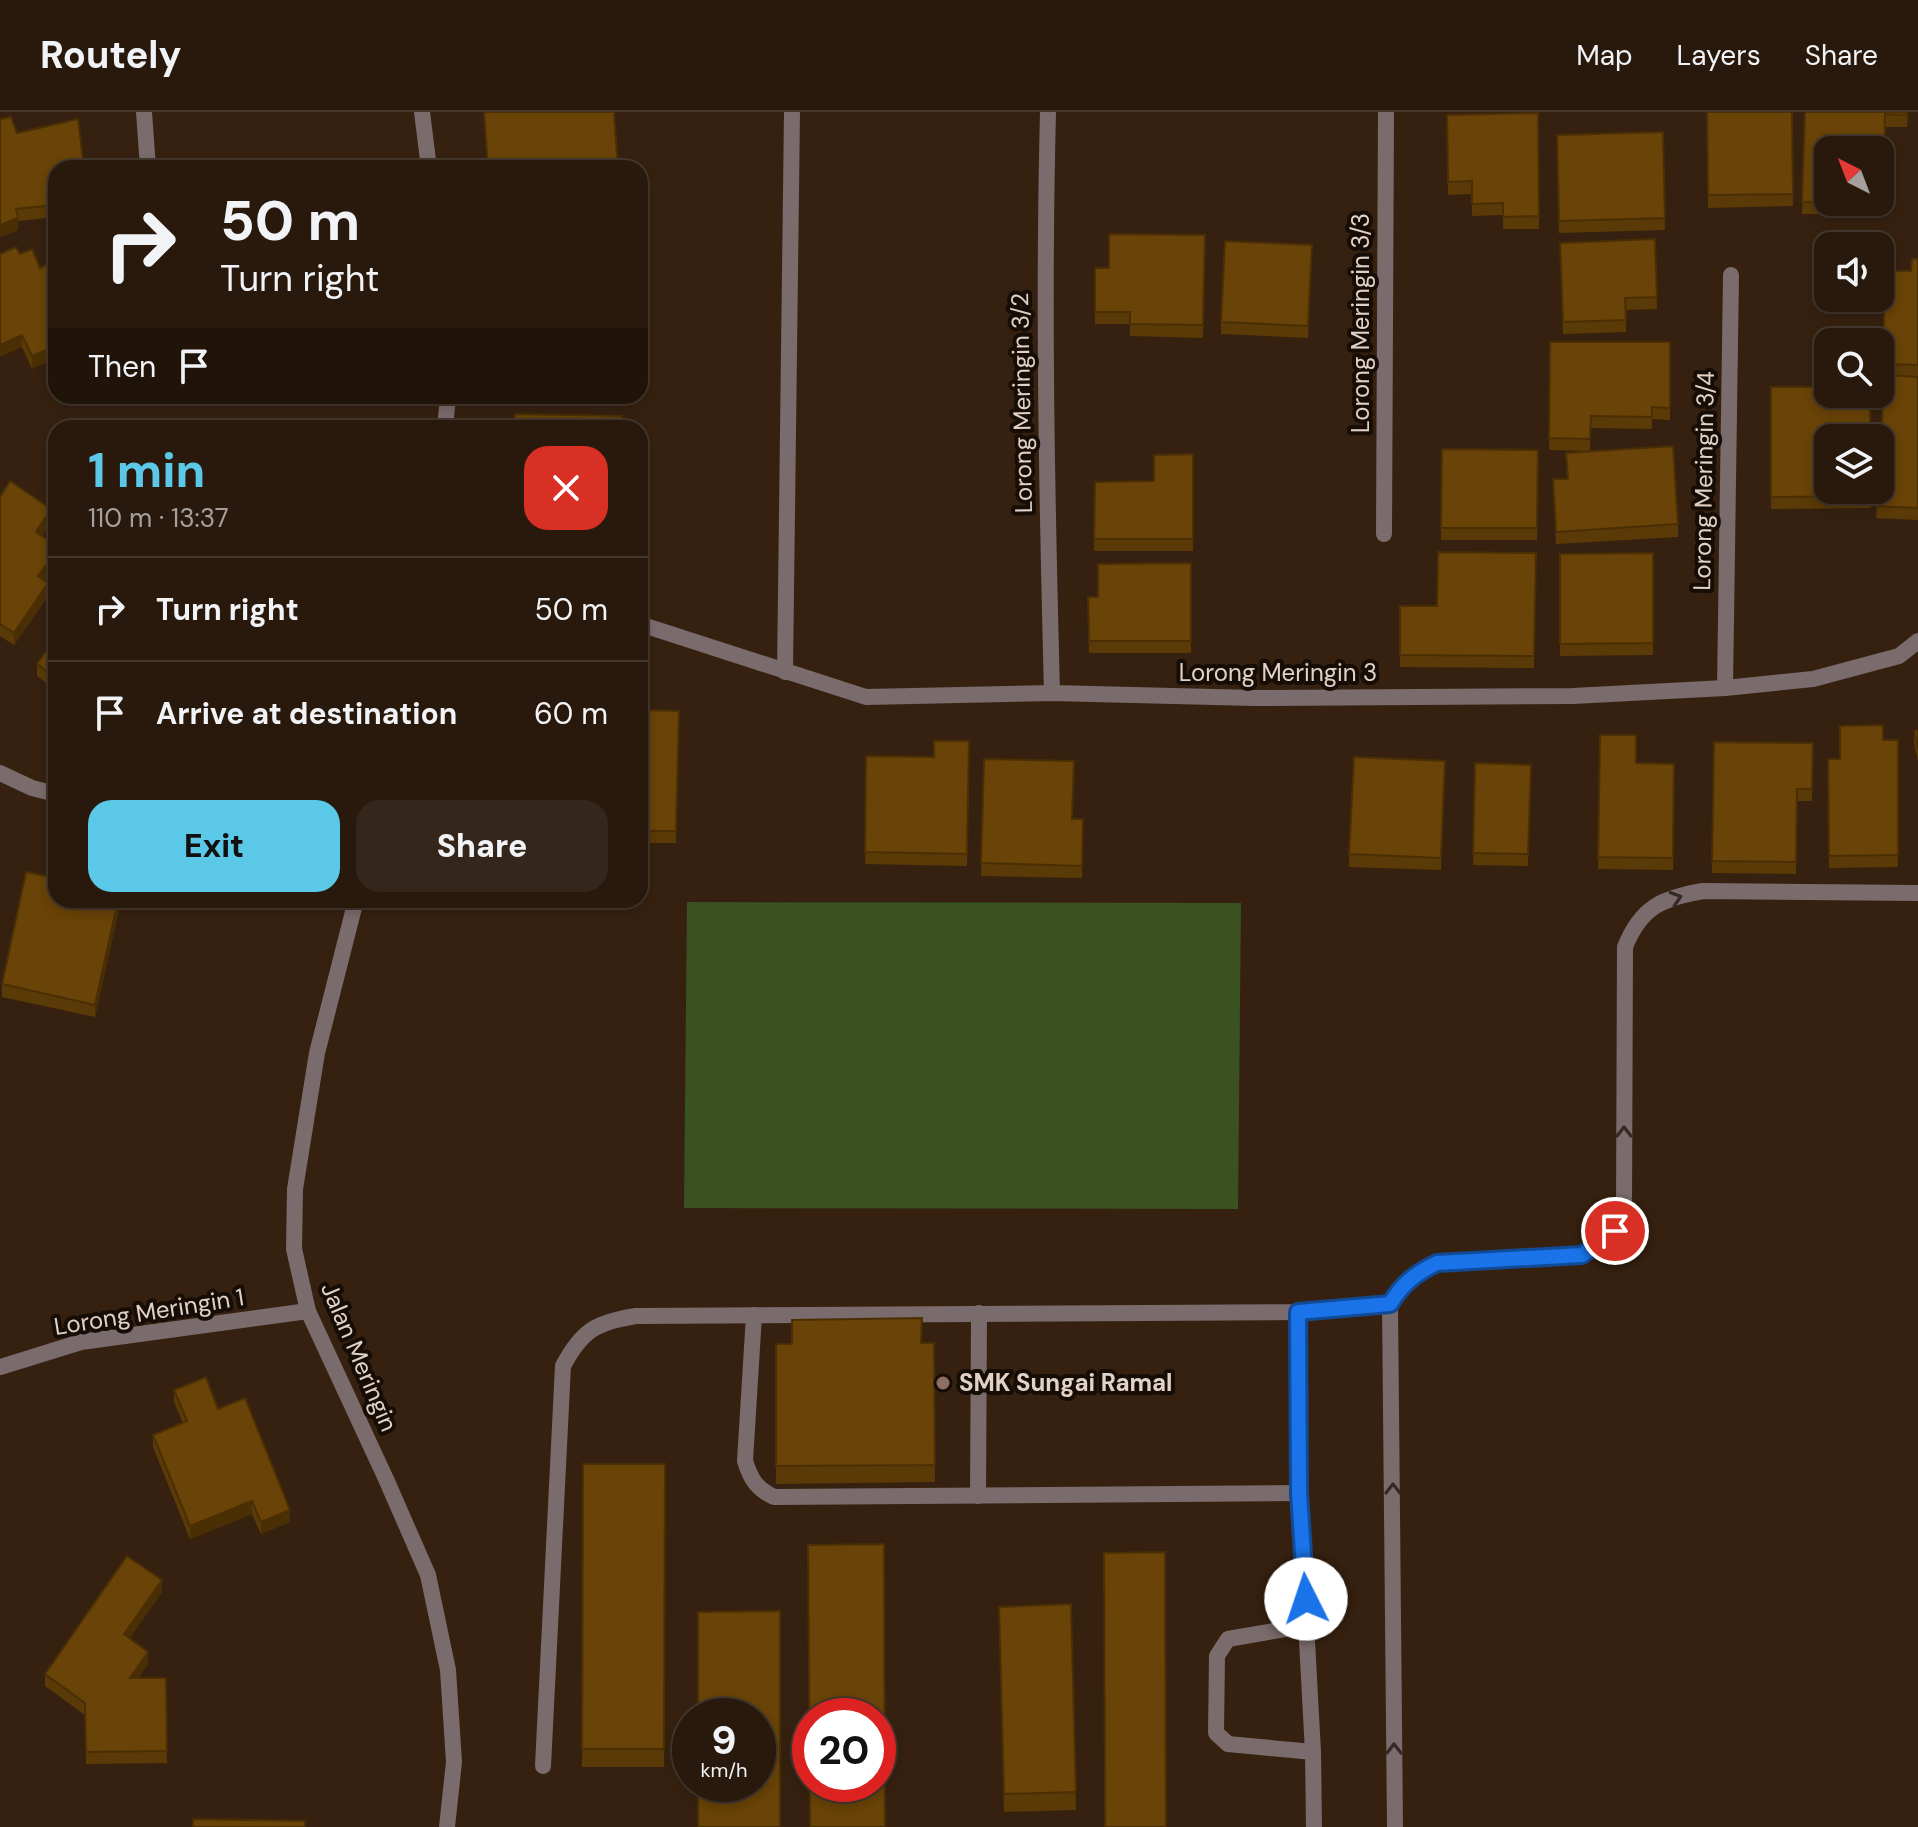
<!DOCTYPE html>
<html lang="en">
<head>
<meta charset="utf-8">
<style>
	:root { --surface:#28190c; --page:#34261a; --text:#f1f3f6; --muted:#a5a09d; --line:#44382d; --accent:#5bc8e7 }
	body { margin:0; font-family:"DM Sans",sans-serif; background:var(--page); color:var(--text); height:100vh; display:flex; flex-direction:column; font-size:30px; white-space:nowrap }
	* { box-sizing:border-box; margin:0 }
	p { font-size:26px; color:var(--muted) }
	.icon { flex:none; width:44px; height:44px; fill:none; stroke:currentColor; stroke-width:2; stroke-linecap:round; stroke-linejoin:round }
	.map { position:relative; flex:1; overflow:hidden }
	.panel { position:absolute; left:48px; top:308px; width:600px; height:488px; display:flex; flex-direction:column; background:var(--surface); border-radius:24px; box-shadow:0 4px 12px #0003,0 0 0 2px var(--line) }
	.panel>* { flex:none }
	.top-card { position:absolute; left:48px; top:48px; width:600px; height:244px; border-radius:24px; box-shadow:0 4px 12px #0003,0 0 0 2px var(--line); background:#28190c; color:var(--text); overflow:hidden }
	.needle { width:52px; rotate:318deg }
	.buttons { position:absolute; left:1814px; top:24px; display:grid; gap:16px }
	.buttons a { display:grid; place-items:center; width:80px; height:80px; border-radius:16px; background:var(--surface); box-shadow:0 4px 12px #0003,0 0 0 2px var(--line); font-size:40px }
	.speed { position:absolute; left:672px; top:1586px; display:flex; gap:16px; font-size:40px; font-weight:700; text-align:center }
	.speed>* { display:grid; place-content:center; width:104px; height:104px; border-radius:50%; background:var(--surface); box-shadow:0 4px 12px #0003,0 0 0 2px var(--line); line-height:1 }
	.speed small { font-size:20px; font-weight:400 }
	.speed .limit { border:12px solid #d22; background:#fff; color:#111 }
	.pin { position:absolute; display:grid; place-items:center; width:68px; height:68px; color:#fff; margin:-34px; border:4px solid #fff; border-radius:50%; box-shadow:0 2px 8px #0007 }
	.me { position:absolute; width:88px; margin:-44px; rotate:356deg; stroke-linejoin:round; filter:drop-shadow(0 0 6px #0008) }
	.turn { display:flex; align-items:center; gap:28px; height:168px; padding:0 40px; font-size:36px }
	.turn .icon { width:104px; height:104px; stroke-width:2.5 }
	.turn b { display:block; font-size:56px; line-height:68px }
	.then { display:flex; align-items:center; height:76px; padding:0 40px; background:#0003; gap:16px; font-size:30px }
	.round { display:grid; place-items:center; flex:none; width:84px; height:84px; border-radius:24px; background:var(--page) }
	.headline { display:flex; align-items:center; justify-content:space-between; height:136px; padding:0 40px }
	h1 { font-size:48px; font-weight:800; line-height:60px; color:var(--accent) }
	.cta { display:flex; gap:16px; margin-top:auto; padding:16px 40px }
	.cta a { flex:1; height:92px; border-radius:24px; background:var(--accent); color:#111; font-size:32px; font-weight:800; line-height:92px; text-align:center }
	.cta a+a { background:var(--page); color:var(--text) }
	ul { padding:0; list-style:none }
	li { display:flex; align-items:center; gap:24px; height:104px; padding:0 40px; border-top:2px solid var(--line) }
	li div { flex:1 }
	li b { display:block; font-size:30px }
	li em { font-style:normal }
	header { display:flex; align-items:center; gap:48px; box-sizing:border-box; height:112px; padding:0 40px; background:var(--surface); border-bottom:2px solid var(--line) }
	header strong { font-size:38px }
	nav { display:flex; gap:44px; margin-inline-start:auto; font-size:28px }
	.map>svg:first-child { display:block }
</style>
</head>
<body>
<header>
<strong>Routely</strong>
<nav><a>Map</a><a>Layers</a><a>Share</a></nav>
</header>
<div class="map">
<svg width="1918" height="1715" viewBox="0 0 1918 1715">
	<rect width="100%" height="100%" fill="#362110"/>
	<polygon fill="#3a5121" points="687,790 1241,791 1238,1097 684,1096"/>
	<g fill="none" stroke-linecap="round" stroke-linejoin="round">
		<g stroke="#7a6b6c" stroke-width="16">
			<polyline points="1298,1200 1299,1381 1313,1640 1314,1715"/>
			<path d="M754 1203 745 1349C751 1368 757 1377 774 1385L1299 1381"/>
			<polyline points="978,1384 979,1201"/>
			<polyline points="1308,1513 1228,1527 1217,1544 1216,1621 1228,1632 1313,1640"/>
			<path d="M543 1654 563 1254C582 1218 597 1210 636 1204L1298 1200 1390 1192"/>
		</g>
		<g stroke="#7a6b6c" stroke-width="16">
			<polyline points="144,0 148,56"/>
			<polyline points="422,0 429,56"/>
			<path d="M1048 0C1043 194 1047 387 1052 581"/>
			<polyline points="445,316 448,284"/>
			<polyline points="1384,422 1386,0"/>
			<polyline points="640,512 866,585 1052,581 1255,586 1573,584 1725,576 1813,567 1899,544 1918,529"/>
			<polyline points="785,560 792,0"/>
			<polyline points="1725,576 1731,163"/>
			<polyline points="0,661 32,676 56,682"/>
			<polyline points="356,788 317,941 295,1077 294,1137 308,1199 386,1367 428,1463 448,1558 454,1650 447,1715"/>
			<polyline points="0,1255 81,1230 308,1199"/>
			<path d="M1395 1715 1390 1192C1403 1171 1416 1161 1437 1151L1582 1143 1615 1119 1624 1098 1625 835C1641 795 1662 786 1703 779L1918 781"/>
		</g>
	</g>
	<g fill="#5a3a06">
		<polygon points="1707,0 1792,0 1793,94 1708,96"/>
		<polygon points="1805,0 1908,0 1907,15 1885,15 1884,60 1880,60 1880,38 1828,38 1870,90 1870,103 1802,102"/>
		<polygon points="1538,1 1539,117 1503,117 1503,103 1472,104 1472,82 1448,83 1447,3"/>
		<polygon points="1663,20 1665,118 1559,121 1557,23"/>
		<polygon points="17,21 56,56 56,105 18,109 18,118 0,125"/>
		<polygon points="1205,123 1203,226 1130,224 1130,212 1095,212 1095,156 1109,156"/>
		<polygon points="1655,127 1657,197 1626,198 1626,220 1563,222 1560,131"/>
		<polygon points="32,137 32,257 22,235 20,142"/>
		<polygon points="1312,145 1308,226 1221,222 1221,210"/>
		<polygon points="1918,147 1918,408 1876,406 1885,265 1883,265 1883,252 1911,159"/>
		<polygon points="1550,230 1670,230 1670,308 1652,307 1652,317 1591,316 1590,339 1549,338"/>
		<polygon points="1771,275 1871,378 1871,396 1771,397"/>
		<polygon points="514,284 611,284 611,288 514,287"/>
		<polygon points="1442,337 1538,338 1537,428 1441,428"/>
		<polygon points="1566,341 1678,412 1678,425 1556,432 1553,367 1567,367"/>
		<polygon points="1193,342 1193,439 1094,439 1095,370 1154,369"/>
		<polygon points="0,385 51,410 42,424 56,433 56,451 44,469 48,484 14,533 0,524"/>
		<polygon points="1536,441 1534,556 1400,555 1400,494 1437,494"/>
		<polygon points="1653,441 1653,543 1560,544 1560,442"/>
		<polygon points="1191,451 1191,541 1089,541 1088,485 1098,485"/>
		<polygon points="56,525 56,578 37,564 37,552"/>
		<polygon points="640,558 646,598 679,599 676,731 640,731"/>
		<polygon points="1918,618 1918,649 1914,631 1914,619"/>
		<polygon points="1600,623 1636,651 1674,652 1673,758 1598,757"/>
		<polygon points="1883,628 1898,628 1898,755 1829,756 1828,647 1840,647"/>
		<polygon points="969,629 967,754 865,752 866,644 934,645"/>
		<polygon points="1714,630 1813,631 1812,689 1797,689 1796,762 1712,761"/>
		<polygon points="984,647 1073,707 1083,707 1082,766 981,764"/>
		<polygon points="1475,651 1531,653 1528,754 1473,753"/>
		<polygon points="1445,661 1441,758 1349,755 1349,742"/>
		<polygon points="56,788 121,788 95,905 2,885 2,872"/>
		<polygon points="934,1231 935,1370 776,1372 776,1232"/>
		<polygon points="174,1278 218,1297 290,1410 261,1422 252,1402 190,1427 153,1335 153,1323 183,1311 174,1290"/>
		<polygon points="583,1352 665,1352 664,1655 582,1655"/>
		<polygon points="162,1480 129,1526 148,1552 138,1566 166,1566 167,1651 86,1652 85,1603 45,1574 45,1562"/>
		<polygon points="1071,1492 1076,1698 1004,1700 999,1495"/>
	</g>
	<g fill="#4a2f05">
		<polygon points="18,106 18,118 0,125 0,113"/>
		<polygon points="22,223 22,235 0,245 0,233"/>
		<polygon points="56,234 56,246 32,257 32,244"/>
		<polygon points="51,397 51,410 36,432 36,420"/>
		<polygon points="56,439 56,451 38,477 38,464"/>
		<polygon points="48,471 48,484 14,533 14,521"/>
		<polygon points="118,788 121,788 95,905 95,893"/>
		<polygon points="252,1389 252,1402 190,1427 190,1414"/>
		<polygon points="290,1398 290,1410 261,1422 261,1410"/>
		<polygon points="162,1468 162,1480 124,1535 124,1522"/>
		<polygon points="148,1540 148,1552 130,1578 130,1566"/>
	</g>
	<g fill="#694307" stroke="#4a2f05" stroke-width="2" fill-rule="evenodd">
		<polygon points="484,0 614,0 618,56 488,56"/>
		<polygon points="1707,0 1792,0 1793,82 1708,83"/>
		<polygon points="1805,0 1907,0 1907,3 1885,2 1884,48 1880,48 1880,38 1828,38 1828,90 1870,91 1802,90"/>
		<polygon points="1538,1 1539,104 1503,105 1503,91 1472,92 1472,69 1448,70 1447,3"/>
		<polygon points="11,5 17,21 78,7 84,56 56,56 56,93 16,97 18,106 0,113 0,7"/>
		<polygon points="1663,20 1665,106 1559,109 1557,23"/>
		<polygon points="1109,122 1205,123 1203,213 1130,212 1130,200 1095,200 1095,156 1109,156"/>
		<polygon points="1655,127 1657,185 1625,186 1626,208 1563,210 1560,131"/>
		<polygon points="1225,129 1312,133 1308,214 1221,210"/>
		<polygon points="16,135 20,142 32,137 40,156 56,149 56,234 32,244 22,223 0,233 0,142"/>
		<polygon points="1912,147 1918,147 1918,253 1883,252 1885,159 1911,159"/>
		<polygon points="1550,230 1670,230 1670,296 1652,295 1652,305 1591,304 1590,327 1549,326"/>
		<polygon points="1885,263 1918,265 1918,396 1876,394 1877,378 1880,378 1880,336"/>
		<polygon points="1771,275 1828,275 1828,282 1870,282 1870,326 1828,326 1828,378 1871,378 1871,384 1771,385"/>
		<polygon points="515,302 622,304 622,316 514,316"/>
		<polygon points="1673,334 1678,412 1556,420 1553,367 1568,367 1566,341"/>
		<polygon points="1442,337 1538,338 1537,416 1441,416"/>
		<polygon points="1193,342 1193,427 1094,427 1095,370 1154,369 1154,343"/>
		<polygon points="10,369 51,397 36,420 56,433 56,439 38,464 48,471 14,521 0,512 0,385"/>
		<polygon points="1438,440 1536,441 1534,544 1400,543 1400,494 1437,494"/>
		<polygon points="1653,441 1653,531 1560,532 1560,442"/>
		<polygon points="1191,451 1191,529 1089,529 1088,485 1098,485 1098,452"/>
		<polygon points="56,525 56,566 37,552"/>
		<polygon points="640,558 647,558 646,598 679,599 676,719 640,719"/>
		<polygon points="1883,613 1883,628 1898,628 1898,743 1829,744 1828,647 1840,647 1840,614"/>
		<polygon points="1918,618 1918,637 1914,619"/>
		<polygon points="1600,623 1636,623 1636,651 1674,652 1673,746 1598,745"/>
		<polygon points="934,629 969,629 967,742 865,740 866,644 934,645"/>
		<polygon points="1714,630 1813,631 1812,677 1797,677 1796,750 1712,749"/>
		<polygon points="1354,645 1445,649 1441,746 1349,742"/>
		<polygon points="984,647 1074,649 1072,707 1083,707 1082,754 981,751"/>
		<polygon points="1475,651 1531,653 1528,742 1473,741"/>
		<polygon points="26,760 56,766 56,788 118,788 95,893 2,872"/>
		<polygon points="922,1206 921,1231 934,1231 935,1353 776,1354 776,1232 792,1232 792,1208"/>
		<polygon points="206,1265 218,1297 245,1286 290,1398 261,1410 252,1389 190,1414 153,1323 187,1309 174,1278"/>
		<polygon points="583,1352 665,1352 664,1637 582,1637"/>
		<path d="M884 1432 885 1715H810L808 1433ZM810 1604H878V1672H810Z"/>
		<polygon points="1165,1440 1166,1715 1105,1715 1104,1441"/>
		<polygon points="127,1444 162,1468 124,1522 148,1540 130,1566 166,1566 167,1639 86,1640 85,1591 45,1562"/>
		<polygon points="1071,1492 1076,1680 1004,1682 999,1495"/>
		<polygon points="780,1499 780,1715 698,1715 698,1672 758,1672 758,1604 698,1604 698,1500"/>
		<polygon points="193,1707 305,1709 305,1715 193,1715"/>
	</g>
	<defs><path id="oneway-chevron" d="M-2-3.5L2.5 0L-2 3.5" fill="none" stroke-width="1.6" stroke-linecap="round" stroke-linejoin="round" transform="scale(2)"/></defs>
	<g stroke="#342925">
		<use href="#oneway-chevron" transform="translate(1676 786) rotate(-17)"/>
		<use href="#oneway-chevron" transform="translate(1624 1020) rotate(-90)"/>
		<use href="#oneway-chevron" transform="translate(1393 1377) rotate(-90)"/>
		<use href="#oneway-chevron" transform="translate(1394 1637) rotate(-90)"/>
	</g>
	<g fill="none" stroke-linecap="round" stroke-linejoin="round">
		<g stroke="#114b97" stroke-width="20">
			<path id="route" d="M1306 1487 1299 1381 1298 1200 1390 1192C1403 1171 1416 1161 1437 1151L1582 1143 1615 1119"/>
		</g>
		<use href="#route" stroke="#1a73e8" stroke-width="14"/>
	</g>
	<circle fill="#8d6e63" stroke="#160d06" stroke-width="3" cx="943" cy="1271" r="8"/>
	<g text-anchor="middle" stroke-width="8" stroke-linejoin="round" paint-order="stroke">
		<g font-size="24" fill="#e1d2c8" stroke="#160d06">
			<text transform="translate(1361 211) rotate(-90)" y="8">Lorong Meringin 3/3</text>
			<text transform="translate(1022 291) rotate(-91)" y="8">Lorong Meringin 3/2</text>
			<text transform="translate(1704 369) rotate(-89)" y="8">Lorong Meringin 3/4</text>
			<text x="1278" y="569">Lorong Meringin 3</text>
			<text transform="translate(149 1200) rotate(-9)" y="8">Lorong Meringin 1</text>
			<text transform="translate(359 1245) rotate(67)" y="8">Jalan Meringin</text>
		</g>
		<g font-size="24" font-weight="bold" fill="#e1d2c8" stroke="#160d06" text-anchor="start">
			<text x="959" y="1279">SMK Sungai Ramal</text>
		</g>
	</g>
</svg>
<div class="buttons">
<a><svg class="needle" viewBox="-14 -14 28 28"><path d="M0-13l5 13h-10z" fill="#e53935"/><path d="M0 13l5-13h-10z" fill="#a5a09d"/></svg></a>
<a><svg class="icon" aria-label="sound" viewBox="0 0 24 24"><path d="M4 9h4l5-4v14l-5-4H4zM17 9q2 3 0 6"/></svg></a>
<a><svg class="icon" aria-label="search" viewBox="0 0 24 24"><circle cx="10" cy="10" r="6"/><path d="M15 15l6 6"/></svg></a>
<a><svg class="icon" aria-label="layers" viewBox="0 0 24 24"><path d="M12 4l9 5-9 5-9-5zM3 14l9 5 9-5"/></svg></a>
</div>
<div class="speed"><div>9<small>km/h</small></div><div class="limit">20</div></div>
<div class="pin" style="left:1615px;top:1119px;background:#d93025"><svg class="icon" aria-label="arrive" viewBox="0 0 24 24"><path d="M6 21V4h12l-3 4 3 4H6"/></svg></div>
<svg class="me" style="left:1306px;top:1487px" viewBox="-20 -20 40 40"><circle r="19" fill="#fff"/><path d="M0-13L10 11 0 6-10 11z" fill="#1a73e8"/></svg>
<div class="top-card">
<div class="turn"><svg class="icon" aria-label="right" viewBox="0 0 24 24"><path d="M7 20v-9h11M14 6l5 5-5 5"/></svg><div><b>50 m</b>Turn right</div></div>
<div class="then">Then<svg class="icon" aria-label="arrive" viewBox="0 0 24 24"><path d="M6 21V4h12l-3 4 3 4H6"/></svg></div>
</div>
<section class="panel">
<div class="headline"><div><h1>1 min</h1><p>110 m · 13:37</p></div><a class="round" style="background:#d93025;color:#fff"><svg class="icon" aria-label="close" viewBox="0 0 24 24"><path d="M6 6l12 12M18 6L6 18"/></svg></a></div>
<ul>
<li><svg class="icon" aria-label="right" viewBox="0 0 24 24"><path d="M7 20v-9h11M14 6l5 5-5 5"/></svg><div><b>Turn right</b></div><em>50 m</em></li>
<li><svg class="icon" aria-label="arrive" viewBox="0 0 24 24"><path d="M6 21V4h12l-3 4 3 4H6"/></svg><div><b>Arrive at destination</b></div><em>60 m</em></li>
</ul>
<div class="cta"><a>Exit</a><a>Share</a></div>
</section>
</div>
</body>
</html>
